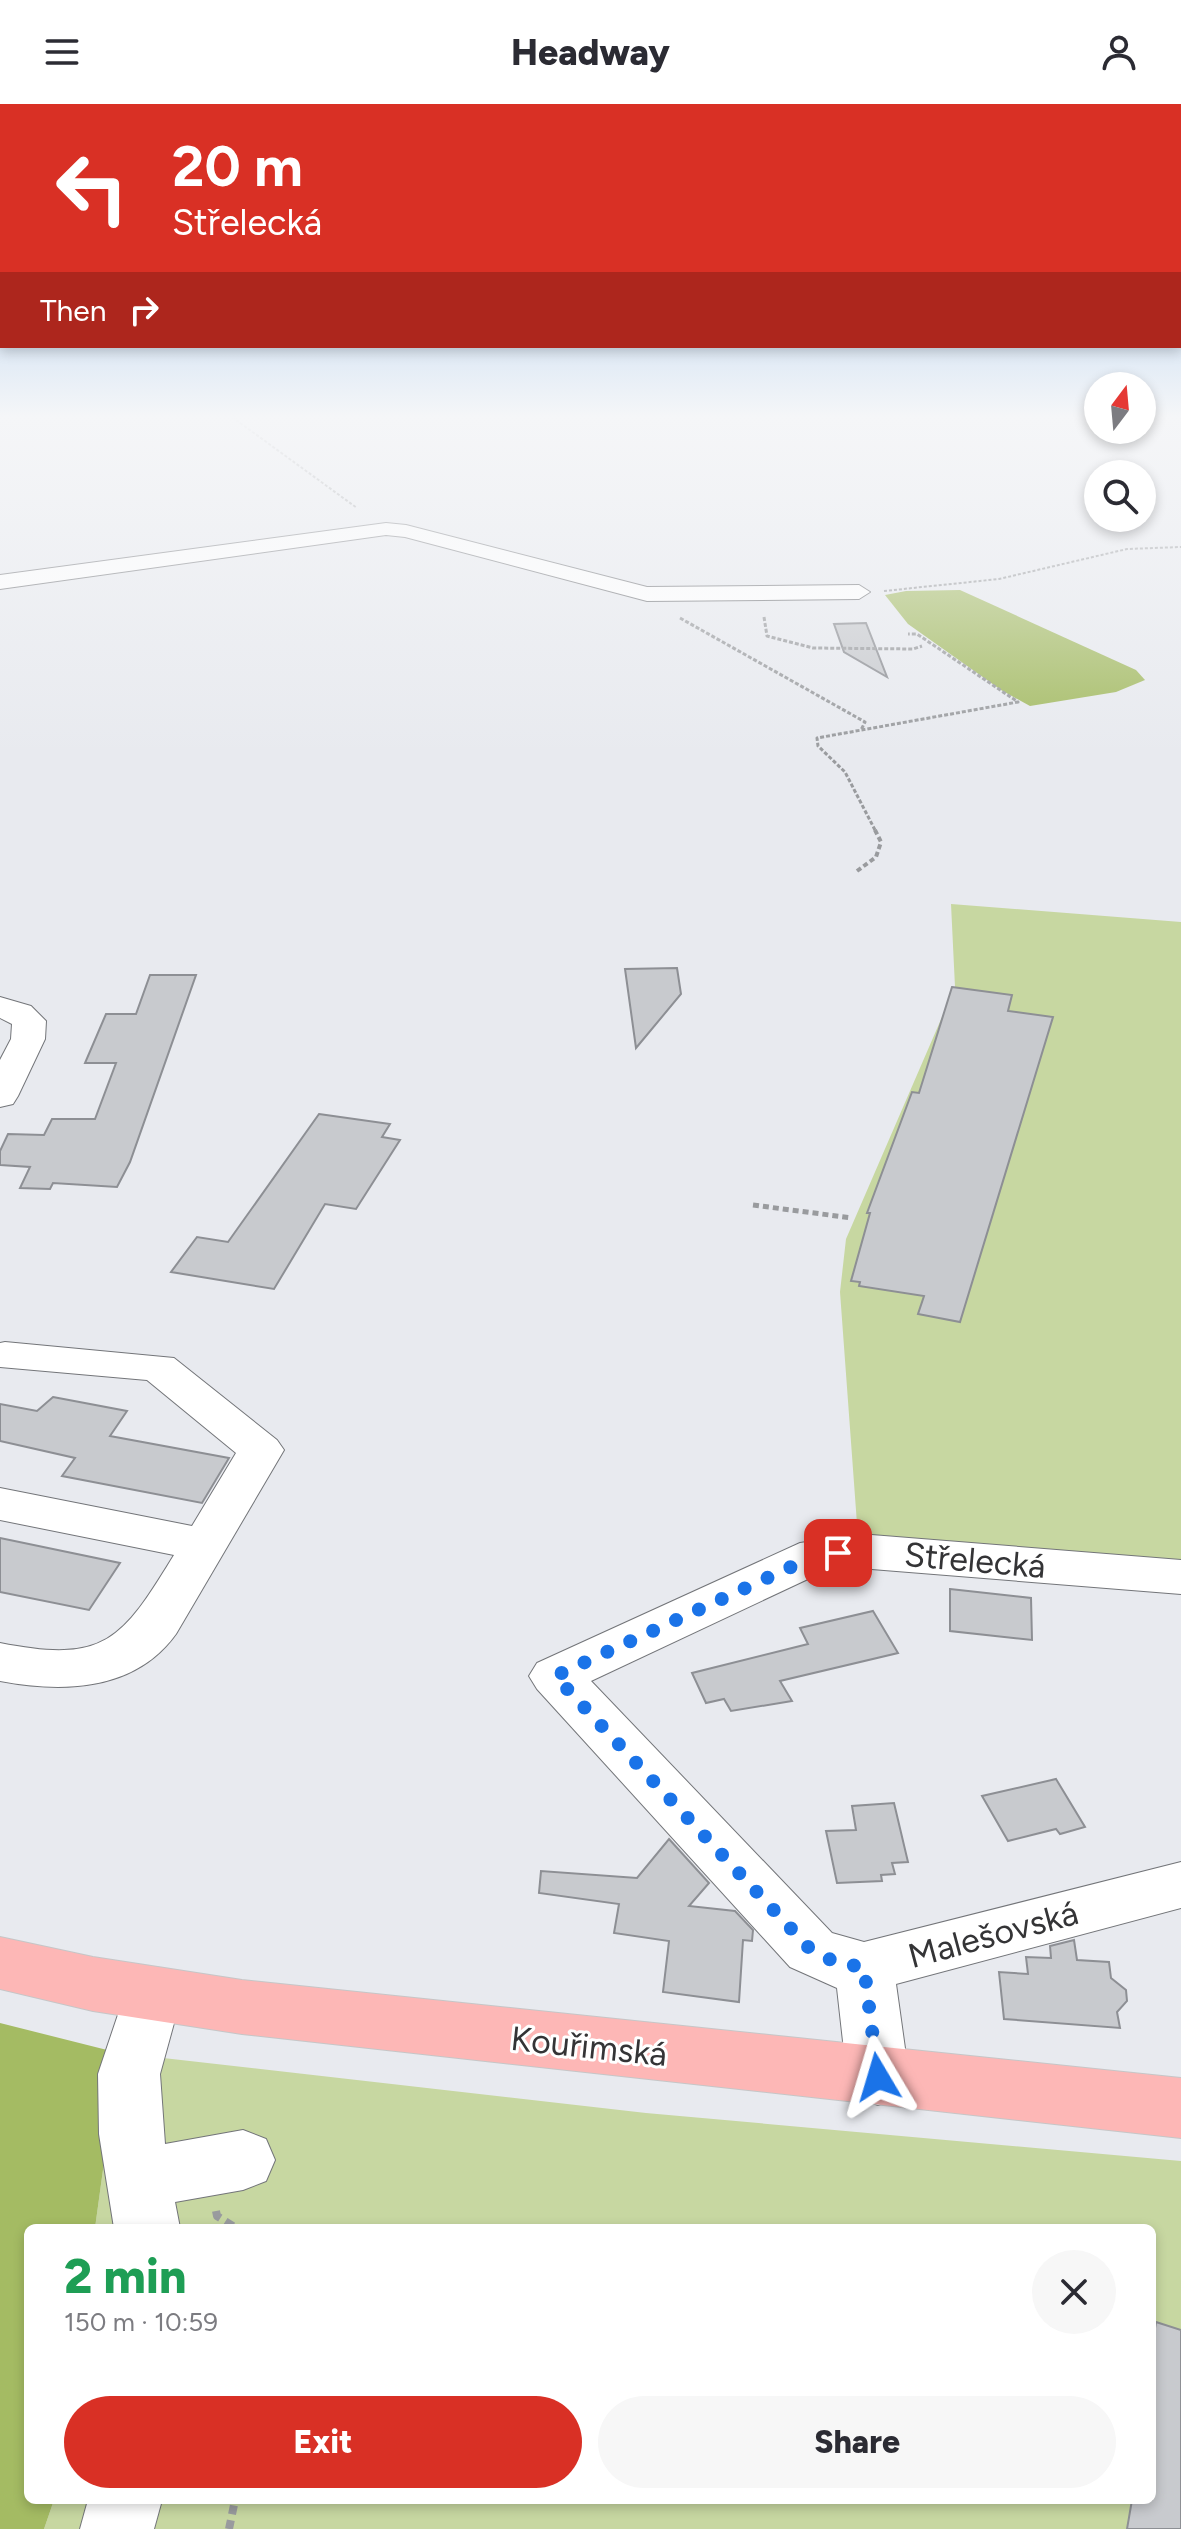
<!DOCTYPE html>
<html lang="en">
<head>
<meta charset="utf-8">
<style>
	:root { --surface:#fff; --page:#f7f7f7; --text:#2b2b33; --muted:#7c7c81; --accent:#d93025 }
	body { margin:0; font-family:Figtree,sans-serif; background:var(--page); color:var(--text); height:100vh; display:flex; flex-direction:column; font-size:30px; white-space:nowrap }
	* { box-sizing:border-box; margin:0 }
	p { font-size:26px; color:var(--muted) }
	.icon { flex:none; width:44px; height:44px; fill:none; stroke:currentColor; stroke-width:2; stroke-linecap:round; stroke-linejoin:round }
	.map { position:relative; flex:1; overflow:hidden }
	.side { position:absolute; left:24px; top:2120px; width:1132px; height:280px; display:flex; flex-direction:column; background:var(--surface); border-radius:12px; box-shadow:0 4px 12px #0003 }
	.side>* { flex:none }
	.hud { position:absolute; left:0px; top:0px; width:1182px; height:244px; box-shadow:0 4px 12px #0003; background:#d93025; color:#fff; overflow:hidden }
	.needle { width:52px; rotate:16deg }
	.tools { position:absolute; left:1084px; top:268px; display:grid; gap:16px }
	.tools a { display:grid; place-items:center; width:72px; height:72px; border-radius:50%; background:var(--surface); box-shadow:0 4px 12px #0003; font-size:40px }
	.pin { position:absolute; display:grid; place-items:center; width:68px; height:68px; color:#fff; margin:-34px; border-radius:16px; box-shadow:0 4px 12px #0006 }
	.me { position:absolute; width:88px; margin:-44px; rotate:353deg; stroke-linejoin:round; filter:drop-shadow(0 0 6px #0008) }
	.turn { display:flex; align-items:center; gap:28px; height:168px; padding:0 40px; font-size:36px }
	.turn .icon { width:104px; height:104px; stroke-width:2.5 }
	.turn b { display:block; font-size:56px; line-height:68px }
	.then { display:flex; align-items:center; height:76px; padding:0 40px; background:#0003; gap:16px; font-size:30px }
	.round { display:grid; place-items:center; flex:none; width:84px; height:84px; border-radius:42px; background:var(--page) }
	.headline { display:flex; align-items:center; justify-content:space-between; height:136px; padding:0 40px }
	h1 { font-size:48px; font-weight:800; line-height:60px; color:#1e9e55 }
	.primary-button { display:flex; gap:16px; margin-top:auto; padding:16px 40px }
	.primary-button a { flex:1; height:92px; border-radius:48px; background:var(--accent); color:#fff; font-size:32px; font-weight:800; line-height:92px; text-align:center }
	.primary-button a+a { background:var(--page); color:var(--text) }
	header { display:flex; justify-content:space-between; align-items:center; height:104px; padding:0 40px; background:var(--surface); font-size:36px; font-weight:800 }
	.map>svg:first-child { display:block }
</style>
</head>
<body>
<header><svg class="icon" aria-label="menu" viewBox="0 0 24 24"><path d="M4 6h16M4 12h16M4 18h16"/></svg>Headway<svg class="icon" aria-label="person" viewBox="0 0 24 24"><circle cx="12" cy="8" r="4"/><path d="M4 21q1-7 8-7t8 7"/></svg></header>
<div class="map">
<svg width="1181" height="2425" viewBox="0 0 1181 2425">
	<rect width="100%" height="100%" fill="#e8eaef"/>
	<g fill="#c7d7a1">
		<polygon points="951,800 1181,818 1181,1473 859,1447 840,1188 846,1135 955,883"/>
		<polygon points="119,1949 646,2009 1181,2057 1181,2425 44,2425 54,2396 1152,2396 1152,2124 95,2124"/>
	</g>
	<g fill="#a4bb63">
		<polygon points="960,486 1136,566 1145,576 1116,588 1030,602 1001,586 908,520 885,491 906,487"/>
		<polygon points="0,1919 119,1949 95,2124 28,2124 28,2396 54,2396 44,2425 0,2425"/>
	</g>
	<g fill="#c8cace" stroke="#8d8f94" stroke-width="2">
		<polygon points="866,519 887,573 844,548 834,520"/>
		<polygon points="677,864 681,890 636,944 625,865"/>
		<polygon points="150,871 196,871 130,1058 117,1083 53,1079 50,1085 20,1084 30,1063 0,1061 0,1047 8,1030 44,1031 52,1015 95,1015 116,959 85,959 106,910 136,910"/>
		<polygon points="952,883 1012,891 1008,907 1053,913 960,1218 918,1210 924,1192 859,1182 860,1178 851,1177 870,1109 867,1109 912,988 919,989"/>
		<polygon points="319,1010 390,1020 382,1033 400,1036 356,1105 325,1100 274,1185 171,1168 197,1133 228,1138"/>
		<polygon points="53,1293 127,1307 110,1332 229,1354 202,1399 62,1372 75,1354 0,1337 0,1300 37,1307"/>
		<polygon points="0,1434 120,1459 89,1506 0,1488"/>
		<polygon points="950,1485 1031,1494 1032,1536 950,1527"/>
		<polygon points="873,1507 898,1549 780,1577 792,1597 731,1607 724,1595 706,1599 692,1569 808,1540 800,1524"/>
		<polygon points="1056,1675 1085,1723 1060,1730 1056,1725 1008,1737 982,1692"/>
		<polygon points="894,1699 908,1758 892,1759 895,1770 881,1771 882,1777 837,1779 826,1727 856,1726 852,1702"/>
		<polygon points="669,1735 709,1779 689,1802 735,1807 753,1826 752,1837 743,1836 739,1898 663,1888 669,1837 614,1829 619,1800 539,1789 541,1767 637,1774"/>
		<polygon points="1074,1836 1077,1856 1109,1858 1111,1874 1126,1886 1127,1897 1117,1908 1120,1924 1004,1915 999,1868 1028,1870 1026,1853 1051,1854 1050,1842"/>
		<polygon points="1156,2218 1181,2226 1181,2425 1127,2425 1132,2396 1152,2396 1152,2242"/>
	</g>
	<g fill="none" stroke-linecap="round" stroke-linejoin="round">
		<g stroke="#737579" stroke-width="2">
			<g id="minor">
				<polygon points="386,419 406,421 647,483 859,481 870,488 859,495 647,497 405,433 386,431 0,485 0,471"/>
				<polygon points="0,893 31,902 46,917 45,935 18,992 13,1000 0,1003 0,956 11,935 12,920 0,914"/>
				<path d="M5 1238 174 1254 277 1336 284 1346 176 1530C135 1587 63 1589 0 1577V1539C105 1560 122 1536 174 1451L0 1416V1384L192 1422 236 1349 147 1276 0 1263V1239Z"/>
				<polygon points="859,1430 1181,1456 1181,1490 859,1464 825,1467 591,1577 832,1829 864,1838 1181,1758 1181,1804 896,1880 909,1973 900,1992 878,2001 856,1992 847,1973 837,1884 790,1863 537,1585 529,1572 537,1559 800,1439"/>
				<polygon points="152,1864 173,1872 182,1890 160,1970 165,2040 243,2026 266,2035 275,2056 266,2077 243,2086 175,2098 180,2124 114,2124 99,2030 98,1970 131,1872"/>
				<polygon points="88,2396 162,2396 154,2425 80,2425"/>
			</g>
		</g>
		<g stroke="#c6c6c7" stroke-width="2">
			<polygon id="major" points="0,1833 93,1853 242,1876 1181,1974 1181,2034 242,1930 93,1907 0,1885"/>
		</g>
		<g stroke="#999b9e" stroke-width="2" stroke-dasharray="3 2" stroke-linecap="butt">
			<polyline points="232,313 357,404"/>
			<polyline points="884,487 999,475 1127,445 1181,443"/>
		</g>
		<g stroke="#999b9e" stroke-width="3" stroke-dasharray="4 2" stroke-linecap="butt">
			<polyline points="764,513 767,532 813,544 913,545 922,542"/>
			<polyline points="680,514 865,618 861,626"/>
			<polyline points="875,726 845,668 818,642 817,634 1018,598 917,530 908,530"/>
		</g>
		<polyline stroke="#999b9e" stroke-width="4" stroke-dasharray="5 3" stroke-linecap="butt" points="857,767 876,753 881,738 874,724"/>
		<polyline stroke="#999b9e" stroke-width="5" stroke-dasharray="6 4" stroke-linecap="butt" points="753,1101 852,1114"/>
		<g stroke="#999b9e" stroke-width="8" stroke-dasharray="9 6" stroke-linecap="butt">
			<polyline points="216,2107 217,2112 236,2124"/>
			<polyline points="229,2425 235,2396"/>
		</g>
		<use href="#minor" fill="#fff" fill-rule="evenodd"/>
		<use href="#major" fill="#fdb7b6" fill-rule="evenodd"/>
	</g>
	<linearGradient id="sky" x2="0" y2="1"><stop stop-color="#8dbcec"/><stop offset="0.48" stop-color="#f5f6f8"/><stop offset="1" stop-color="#f5f6f8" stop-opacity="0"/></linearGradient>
	<rect width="1181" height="652" fill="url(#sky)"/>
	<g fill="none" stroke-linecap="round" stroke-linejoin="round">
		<polyline stroke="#1a73e8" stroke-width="14" stroke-dasharray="0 25.2" points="838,1449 817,1451 555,1572 811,1846 837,1859 864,1863 878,1973"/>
	</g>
	<g text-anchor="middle" stroke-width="6" stroke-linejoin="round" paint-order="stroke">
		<g font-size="34" fill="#343436" stroke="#fff">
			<text transform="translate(975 1456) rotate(5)" y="12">Střelecká</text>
			<text transform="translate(993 1830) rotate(-15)" y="12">Malešovská</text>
			<text transform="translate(589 1942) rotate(6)" y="12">Kouřimská</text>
		</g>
	</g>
</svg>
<div class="tools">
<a><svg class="needle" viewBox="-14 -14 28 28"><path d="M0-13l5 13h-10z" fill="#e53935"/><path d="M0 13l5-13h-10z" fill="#7c7c81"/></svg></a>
<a><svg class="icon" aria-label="search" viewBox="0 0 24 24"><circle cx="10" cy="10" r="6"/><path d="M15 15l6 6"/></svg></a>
</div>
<div class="pin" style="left:838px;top:1449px;background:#d93025"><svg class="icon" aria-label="arrive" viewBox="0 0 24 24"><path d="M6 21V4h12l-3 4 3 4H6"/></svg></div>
<svg class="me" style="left:878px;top:1973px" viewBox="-20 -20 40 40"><path d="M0-17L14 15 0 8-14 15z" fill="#1a73e8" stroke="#fff" stroke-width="4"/></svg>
<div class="hud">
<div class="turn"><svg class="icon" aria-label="left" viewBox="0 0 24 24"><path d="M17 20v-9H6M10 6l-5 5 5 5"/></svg><div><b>20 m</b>Střelecká</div></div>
<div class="then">Then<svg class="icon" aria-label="right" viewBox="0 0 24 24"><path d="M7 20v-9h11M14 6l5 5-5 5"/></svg></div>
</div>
<section class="side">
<div class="headline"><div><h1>2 min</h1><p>150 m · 10:59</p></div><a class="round"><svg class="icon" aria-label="close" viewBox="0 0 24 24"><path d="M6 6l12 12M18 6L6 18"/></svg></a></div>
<div class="primary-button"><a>Exit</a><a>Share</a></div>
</section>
</div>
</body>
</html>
